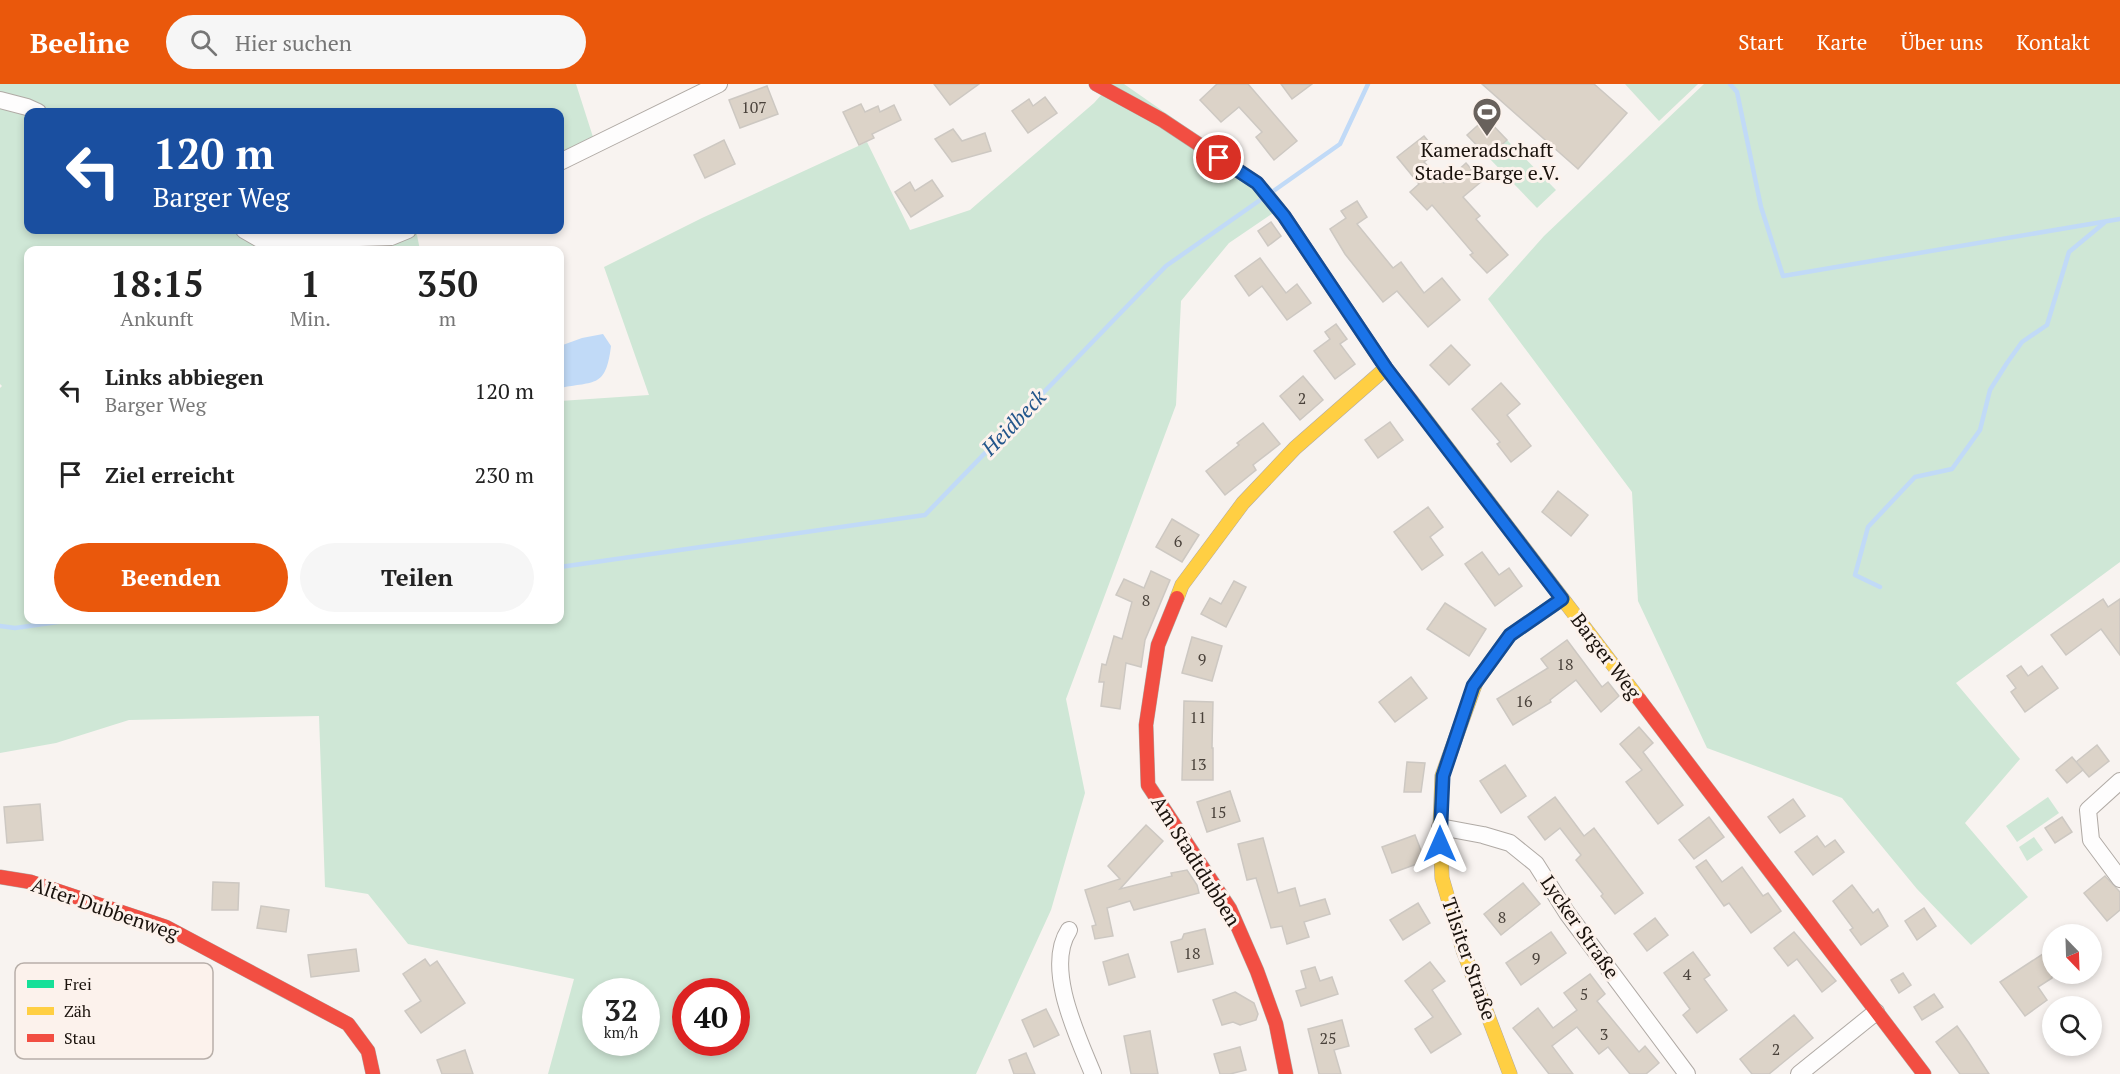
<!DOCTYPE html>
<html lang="de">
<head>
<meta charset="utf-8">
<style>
	:root { --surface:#fff; --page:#f6f6f6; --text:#222; --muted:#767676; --accent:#ea580c }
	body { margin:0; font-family:"PT Serif",serif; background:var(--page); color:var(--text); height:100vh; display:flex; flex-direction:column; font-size:22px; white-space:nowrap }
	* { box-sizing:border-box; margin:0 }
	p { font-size:20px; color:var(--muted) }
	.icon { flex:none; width:33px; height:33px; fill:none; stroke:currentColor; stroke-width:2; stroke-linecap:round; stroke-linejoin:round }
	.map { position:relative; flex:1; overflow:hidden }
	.sheet { position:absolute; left:24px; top:162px; width:540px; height:378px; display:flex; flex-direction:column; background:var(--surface); border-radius:12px; box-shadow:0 3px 9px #0003 }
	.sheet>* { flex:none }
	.top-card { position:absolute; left:24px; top:24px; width:540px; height:126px; border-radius:12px; box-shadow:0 3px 9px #0003; background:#1a4fa0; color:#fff; overflow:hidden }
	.needle { width:39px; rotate:157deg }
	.controls { position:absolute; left:2042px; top:840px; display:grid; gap:12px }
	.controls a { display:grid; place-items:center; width:60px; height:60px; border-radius:50%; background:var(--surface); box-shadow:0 3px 9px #0003; font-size:30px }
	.speed { position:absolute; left:582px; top:894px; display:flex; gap:12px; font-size:30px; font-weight:700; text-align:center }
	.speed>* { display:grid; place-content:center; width:78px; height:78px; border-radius:50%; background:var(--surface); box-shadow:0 3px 9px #0003; line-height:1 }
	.speed small { font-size:15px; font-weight:400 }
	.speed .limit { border:9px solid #d22; background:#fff; color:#111 }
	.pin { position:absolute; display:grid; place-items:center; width:51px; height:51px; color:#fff; margin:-26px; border:3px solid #fff; border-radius:50%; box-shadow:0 2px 6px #0007 }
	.me { position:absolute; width:66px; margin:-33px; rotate:0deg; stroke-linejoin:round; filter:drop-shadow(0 0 4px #0008) }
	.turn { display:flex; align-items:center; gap:21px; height:126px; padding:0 30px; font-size:27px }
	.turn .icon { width:78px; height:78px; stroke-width:2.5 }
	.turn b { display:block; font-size:42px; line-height:51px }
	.eta { display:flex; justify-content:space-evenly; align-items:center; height:102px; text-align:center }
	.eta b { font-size:36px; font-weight:700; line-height:42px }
	.action { display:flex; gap:12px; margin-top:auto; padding:12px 30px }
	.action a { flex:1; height:69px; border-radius:36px; background:var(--accent); color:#fff; font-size:24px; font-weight:700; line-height:69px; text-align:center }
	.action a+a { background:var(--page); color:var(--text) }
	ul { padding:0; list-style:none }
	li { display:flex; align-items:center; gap:18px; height:84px; padding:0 30px }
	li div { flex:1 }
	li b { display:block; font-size:22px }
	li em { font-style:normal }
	header { display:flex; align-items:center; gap:36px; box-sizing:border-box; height:84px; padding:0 30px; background:var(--accent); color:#fff }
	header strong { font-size:28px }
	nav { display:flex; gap:33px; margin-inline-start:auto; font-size:21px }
	.search { width:420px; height:54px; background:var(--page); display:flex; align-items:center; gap:15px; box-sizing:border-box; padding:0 21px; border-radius:33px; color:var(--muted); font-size:22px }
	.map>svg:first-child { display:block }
</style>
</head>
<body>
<header>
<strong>Beeline</strong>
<div class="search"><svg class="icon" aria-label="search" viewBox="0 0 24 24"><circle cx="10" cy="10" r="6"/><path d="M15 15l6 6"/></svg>Hier suchen</div>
<nav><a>Start</a><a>Karte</a><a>Über uns</a><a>Kontakt</a></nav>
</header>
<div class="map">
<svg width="2120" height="990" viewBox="0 0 2120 990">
	<rect width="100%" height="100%" fill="#f8f3f0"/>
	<g fill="#cfe7d6" fill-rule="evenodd">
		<path d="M0 0H576L593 53 560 69V28H28V146H416L420 166H28V536H560V317L649 311 604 183 702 134 867 58 910 146 970 126 1094 19 1111 0H1124L1269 101 1285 121 1229 159 1181 217 1176 321 1066 615 1085 709 1051 826 976 990H548L574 895 408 860 368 810 325 803 319 632 129 636 56 659 0 669V304L2 302 0 300ZM596 908H646V958H596ZM686 908H736V958H686Z"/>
		<polygon points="1625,0 1698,0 1659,37"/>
		<polygon points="1704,0 2120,0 2120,478 1956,599 2020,675 1965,739 2028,813 1971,861 1917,805 1842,714 1707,664 1638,517 1632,408 1488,215 1544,152"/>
		<polygon points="1507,56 1556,106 1537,124 1488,73"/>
		<polygon points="2048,713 2059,729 2017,758 2006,742"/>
		<polygon points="2034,753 2043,766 2027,777 2019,763"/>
	</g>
	<path fill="#c1daf7" d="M603 250 611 262C606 304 595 297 560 304V262L582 254Z"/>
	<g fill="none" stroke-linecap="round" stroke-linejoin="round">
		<g stroke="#c1daf7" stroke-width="4.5">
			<polyline points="1730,0 1737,8 1761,123 1783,192 2120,135"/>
			<polyline points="1272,108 1340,60 1368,0"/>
			<polyline points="560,483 925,431 1166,182 1263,114"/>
			<polyline points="1880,503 1855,491 1868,443 1915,393 1952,385 1980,346 1990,306 2007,279 2022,258 2047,241 2069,168 2104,139"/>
			<polyline points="0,542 15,544 72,536"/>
		</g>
	</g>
	<g fill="#dcd3c8" stroke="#cdc8c2" stroke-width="1.5">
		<polygon points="934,0 979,0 950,21"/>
		<polygon points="1217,0 1248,0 1297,57 1274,76 1256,53 1262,48 1239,23 1221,38 1200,16"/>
		<polygon points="1281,0 1312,0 1292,15"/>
		<polygon points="1482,0 1594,0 1627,29 1578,85"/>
		<polygon points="767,2 778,30 740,44 729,16"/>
		<polygon points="1045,13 1057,29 1028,49 1012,27 1029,15 1033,22"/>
		<polygon points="861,20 865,28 878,22 880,28 894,21 901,36 872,50 874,54 859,61 843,28"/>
		<polygon points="1486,34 1507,56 1488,73 1467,51"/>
		<polygon points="953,45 962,57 985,49 991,67 952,78 935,55"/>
		<polygon points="1424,52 1437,68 1424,78 1444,99 1466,79 1482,97 1463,113 1480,132 1476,135 1508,171 1487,189 1470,171 1473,169 1432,121 1427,126 1410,108 1419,100 1397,73"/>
		<polygon points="724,56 735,80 705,94 694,71"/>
		<polygon points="932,96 943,112 911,133 895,108 910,98 915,107"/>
		<polygon points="1357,117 1367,133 1357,140 1393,184 1401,178 1424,209 1442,194 1460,216 1428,243 1397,207 1383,218 1345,170 1330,145 1346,134 1341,127"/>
		<polygon points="1271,138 1281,152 1268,162 1258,147"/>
		<polygon points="1260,174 1286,209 1297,200 1311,219 1287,236 1262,202 1249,212 1235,192"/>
		<polygon points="1336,240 1347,255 1340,260 1355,280 1335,295 1314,267 1330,255 1325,248"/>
		<polygon points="1451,261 1470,281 1449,301 1430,281"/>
		<polygon points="1303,292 1323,316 1300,336 1280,312"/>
		<polygon points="1501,299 1520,320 1507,331 1531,362 1511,378 1497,360 1500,358 1472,325"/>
		<polygon points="1390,338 1403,356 1378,374 1365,356"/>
		<polygon points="1263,339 1280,360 1253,381 1256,386 1225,411 1206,387 1239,361 1237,359"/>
		<polygon points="1558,407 1588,431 1571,452 1542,428"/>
		<polygon points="1428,423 1443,443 1430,453 1443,471 1422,486 1394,448"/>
		<polygon points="1172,435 1199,451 1182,478 1156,463"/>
		<polygon points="1482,468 1499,491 1509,484 1522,502 1495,522 1465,480"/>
		<polygon points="1151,487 1170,496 1145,556 1141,583 1126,579 1120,625 1101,622 1104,598 1099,598 1102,580 1106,581 1114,552 1122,555 1132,518 1116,511 1124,495 1144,504"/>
		<polygon points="1234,497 1246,503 1226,543 1201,530 1210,514 1221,520"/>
		<polygon points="2103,515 2108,523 2120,515 2120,571 2101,545 2066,571 2051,551"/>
		<polygon points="1445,519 1486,545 1469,572 1427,545"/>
		<polygon points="1192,553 1222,562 1212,597 1182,589"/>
		<polygon points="1567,556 1602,603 1608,598 1619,612 1601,628 1576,596 1550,616 1551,618 1513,641 1497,615 1548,584 1541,575"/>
		<polygon points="2021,582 2028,592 2042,582 2058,604 2025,628 2011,608 2016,604 2007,592"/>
		<polygon points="1411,593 1427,614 1395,638 1379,618"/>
		<polygon points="1184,617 1213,618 1212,664 1213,664 1213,696 1182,696"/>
		<polygon points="1639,643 1653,659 1643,668 1683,721 1658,740 1626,698 1642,686 1620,660"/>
		<polygon points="2097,661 2109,677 2089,693 2076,678"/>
		<polygon points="2072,673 2083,686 2067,699 2056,686"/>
		<polygon points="1407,678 1425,679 1421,708 1404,708"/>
		<polygon points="1505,681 1526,712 1501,729 1480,697"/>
		<polygon points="1230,707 1240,737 1207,748 1197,718"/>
		<polygon points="1555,713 1584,752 1594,744 1643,809 1615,830 1601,812 1603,810 1576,776 1581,771 1560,744 1545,756 1528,733"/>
		<polygon points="1793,715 1805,732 1780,749 1768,733"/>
		<polygon points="40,720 43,756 7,759 4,723"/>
		<polygon points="1709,733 1724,753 1694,775 1679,756"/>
		<polygon points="2062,733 2072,748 2055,759 2045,744"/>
		<polygon points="1146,741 1163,757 1120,805 1172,792 1171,789 1187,786 1197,801 1199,809 1134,826 1130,817 1107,824 1113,852 1095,855 1092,842 1096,841 1085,806 1120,795 1108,782"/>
		<polygon points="1415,751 1425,777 1392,789 1382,763"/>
		<polygon points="1817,752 1825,763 1835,756 1844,768 1813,791 1795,768"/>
		<polygon points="1263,754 1278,809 1295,804 1300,822 1325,815 1330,830 1304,838 1309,853 1287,860 1282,842 1271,844 1256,794 1247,796 1238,760"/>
		<polygon points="1706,776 1722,798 1742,783 1763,812 1768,809 1781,827 1751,849 1729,819 1724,822 1696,783"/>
		<polygon points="2105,792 2120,808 2120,826 2107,837 2084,809"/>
		<polygon points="213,798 239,799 238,826 212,826"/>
		<polygon points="1523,799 1540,820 1501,851 1484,830"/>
		<polygon points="1852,801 1873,829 1878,825 1888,842 1861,861 1850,846 1853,844 1833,817"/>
		<polygon points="1418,819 1430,839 1403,856 1390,836"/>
		<polygon points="261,822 289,826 286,848 257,844"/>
		<polygon points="1924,824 1936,842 1917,856 1905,837"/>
		<polygon points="1655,834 1668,851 1647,867 1634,850"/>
		<polygon points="1205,845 1213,880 1178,888 1171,858 1182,855 1184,850"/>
		<polygon points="1551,848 1566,869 1521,901 1506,879"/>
		<polygon points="1794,848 1836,897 1822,908 1797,875 1788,882 1774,864"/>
		<polygon points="2052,864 2052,894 2038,903 2047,916 2025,932 2000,898"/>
		<polygon points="356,865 359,887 311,893 308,871"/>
		<polygon points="1693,868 1710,891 1704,895 1727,926 1697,949 1683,931 1690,925 1664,889"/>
		<polygon points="1128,870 1135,893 1109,901 1103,878"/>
		<polygon points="425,875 430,882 437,877 465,919 421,949 405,927 421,917 403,890"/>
		<polygon points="1430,878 1445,897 1432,906 1461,950 1431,969 1415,945 1433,933 1405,897"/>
		<polygon points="1315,883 1320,897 1332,893 1338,910 1301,922 1296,907 1306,904 1301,887"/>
		<polygon points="1903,889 1911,901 1899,909 1891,896"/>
		<polygon points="1590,890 1605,910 1597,917 1639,968 1645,962 1659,979 1646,990 1630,990 1608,963 1599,970 1577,943 1552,962 1573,990 1549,990 1513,944 1538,924 1553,944 1577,926 1564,909"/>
		<polygon points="1235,908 1254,919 1258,930 1256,936 1240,941 1233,938 1222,941 1213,916"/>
		<polygon points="1934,910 1943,923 1922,936 1914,923"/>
		<polygon points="1046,925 1059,951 1034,963 1022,936"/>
		<polygon points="1794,931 1813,954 1769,990 1752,990 1740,975"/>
		<polygon points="1342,936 1349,962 1334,966 1341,990 1319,990 1308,945"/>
		<polygon points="1957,942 1969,959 1989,990 1960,990 1936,958"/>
		<polygon points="1150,947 1158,990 1131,990 1124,952"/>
		<polygon points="1240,963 1246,986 1230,990 1220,990 1214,970"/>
		<polygon points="465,966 473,990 442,990 437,976"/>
		<polygon points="1026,969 1035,990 1014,990 1009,976"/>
	</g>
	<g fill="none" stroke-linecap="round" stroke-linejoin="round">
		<g stroke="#b0aaa5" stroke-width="18">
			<g id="street">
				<polyline points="0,16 27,23 38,28"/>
				<polyline points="560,78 719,0"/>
				<polyline points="244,146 263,157 391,153 408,146"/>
				<polyline points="2120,697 2088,726 2091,756 2120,795"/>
				<polyline points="1440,743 1483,751 1510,759 1536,780 1567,829 1687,990"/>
				<path d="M1069 846C1044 884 1078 953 1093 990"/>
				<polyline points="1799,990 1876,928"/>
			</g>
		</g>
		<g stroke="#b0aaa5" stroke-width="15">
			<polyline id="fast" points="1476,598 1510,551 1562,515"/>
		</g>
		<g stroke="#b0aaa5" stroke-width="15">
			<g id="slow">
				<polyline points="1411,316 1639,615"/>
				<polyline points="1177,514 1182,501 1243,419 1295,364 1386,284"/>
				<polyline points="1476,598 1442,692 1440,743 1442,794 1463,866 1510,990"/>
			</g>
		</g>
		<g stroke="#b0aaa5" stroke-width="15">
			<g id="jam">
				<polyline points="1096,0 1162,36 1257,99 1284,132 1386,284 1411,316"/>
				<polyline points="1177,514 1158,561 1146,641 1148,701 1230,825 1257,887 1276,940 1286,990"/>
				<polyline points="1639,615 1924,990"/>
				<polyline points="0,793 31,798 166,843 348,940 368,967 373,990"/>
			</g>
		</g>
		<use href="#street" stroke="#fefdfd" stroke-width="16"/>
		<use href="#fast" stroke="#16e098" stroke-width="14"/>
		<use href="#slow" stroke="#ffcf43" stroke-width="14"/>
		<use href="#jam" stroke="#f24e42" stroke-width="14"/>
	</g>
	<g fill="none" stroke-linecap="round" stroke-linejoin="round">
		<g stroke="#114b97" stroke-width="15">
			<polyline id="route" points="1219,74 1257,99 1284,132 1386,284 1562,515 1510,551 1473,602 1443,692 1440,760"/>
		</g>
		<use href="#route" stroke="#1a73e8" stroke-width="10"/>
	</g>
	<defs>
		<g id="stadium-pin" transform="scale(1.5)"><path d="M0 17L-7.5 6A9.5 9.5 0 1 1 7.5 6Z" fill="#68615c" stroke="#fcf2ec"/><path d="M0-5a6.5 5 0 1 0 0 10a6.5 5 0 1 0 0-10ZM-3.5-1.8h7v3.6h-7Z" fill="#fff"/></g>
	</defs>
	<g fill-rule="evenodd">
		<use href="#stadium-pin" x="1487" y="28"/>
	</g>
	<g text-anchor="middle" stroke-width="6" stroke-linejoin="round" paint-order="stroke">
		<g font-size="16" fill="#4a423b">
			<text x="754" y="29">107</text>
			<text x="1302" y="320">2</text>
			<text x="1178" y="463">6</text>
			<text x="1146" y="522">8</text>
			<text x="1202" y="581">9</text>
			<text x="1565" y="586">18</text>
			<text x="1524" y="623">16</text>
			<text x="1198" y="639">11</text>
			<text x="1198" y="686">13</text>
			<text x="1218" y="734">15</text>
			<text x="1502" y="839">8</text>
			<text x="1192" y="875">18</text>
			<text x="1536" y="880">9</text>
			<text x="1687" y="896">4</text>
			<text x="1584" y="916">5</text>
			<text x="1604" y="956">3</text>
			<text x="1328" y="960">25</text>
			<text x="1776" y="971">2</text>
		</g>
		<g font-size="20" fill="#1a120c" stroke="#fcf2ec">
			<text x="1487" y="73">Kameradschaft<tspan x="1487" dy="23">Stade-Barge e.V.</tspan></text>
		</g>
		<g font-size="20" fill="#1a120c" stroke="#fcf2ec">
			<text transform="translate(1606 572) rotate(53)" y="7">Barger Weg</text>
			<text transform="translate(1196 777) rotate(58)" y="7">Am Stadtdubben</text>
			<text transform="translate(105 825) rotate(19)" y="7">Alter Dubbenweg</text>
			<text transform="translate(1580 843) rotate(55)" y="7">Lycker Straße</text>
			<text transform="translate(1469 875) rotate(71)" y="7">Tilsiter Straße</text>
		</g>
		<g font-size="21" font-style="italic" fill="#23568b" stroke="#fcf2ec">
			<text transform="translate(1014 339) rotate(-46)" y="7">Heidbeck</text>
		</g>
	</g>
	<rect x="15" y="879" width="198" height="96" rx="9" fill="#fcf2ec" stroke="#b8afa9" stroke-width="1.5"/>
	<rect x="27" y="896" width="27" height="8" fill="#16e098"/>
	<rect x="27" y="923" width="27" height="8" fill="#ffcf43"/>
	<rect x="27" y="950" width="27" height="8" fill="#f24e42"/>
	<g font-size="16" fill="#1a120c">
		<text x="64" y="906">Frei</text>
		<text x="64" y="933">Zäh</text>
		<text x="64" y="960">Stau</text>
	</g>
</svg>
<div class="controls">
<a><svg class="needle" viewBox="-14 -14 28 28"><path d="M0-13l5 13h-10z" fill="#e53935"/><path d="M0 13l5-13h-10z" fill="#767676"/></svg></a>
<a><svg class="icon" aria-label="search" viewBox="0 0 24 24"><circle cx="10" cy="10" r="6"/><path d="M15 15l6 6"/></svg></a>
</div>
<div class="speed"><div>32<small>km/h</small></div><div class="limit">40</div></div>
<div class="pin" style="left:1219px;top:74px;background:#d93025"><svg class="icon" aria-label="arrive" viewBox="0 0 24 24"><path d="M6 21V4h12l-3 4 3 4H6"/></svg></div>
<svg class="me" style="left:1440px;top:760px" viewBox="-20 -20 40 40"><path d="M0-17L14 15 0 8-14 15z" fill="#1a73e8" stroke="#fff" stroke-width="4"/></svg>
<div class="top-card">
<div class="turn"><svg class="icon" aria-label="left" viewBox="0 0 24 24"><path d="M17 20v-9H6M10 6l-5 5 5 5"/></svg><div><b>120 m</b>Barger Weg</div></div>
</div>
<section class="sheet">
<div class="eta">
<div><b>18:15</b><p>Ankunft</p></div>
<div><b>1</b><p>Min.</p></div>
<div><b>350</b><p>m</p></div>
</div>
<ul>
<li><svg class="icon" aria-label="left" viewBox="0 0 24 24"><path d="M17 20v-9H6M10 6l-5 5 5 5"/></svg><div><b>Links abbiegen</b><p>Barger Weg</p></div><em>120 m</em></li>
<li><svg class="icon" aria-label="arrive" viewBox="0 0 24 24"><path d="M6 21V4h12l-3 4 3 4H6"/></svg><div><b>Ziel erreicht</b></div><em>230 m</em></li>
</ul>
<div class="action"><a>Beenden</a><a>Teilen</a></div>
</section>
</div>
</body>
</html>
